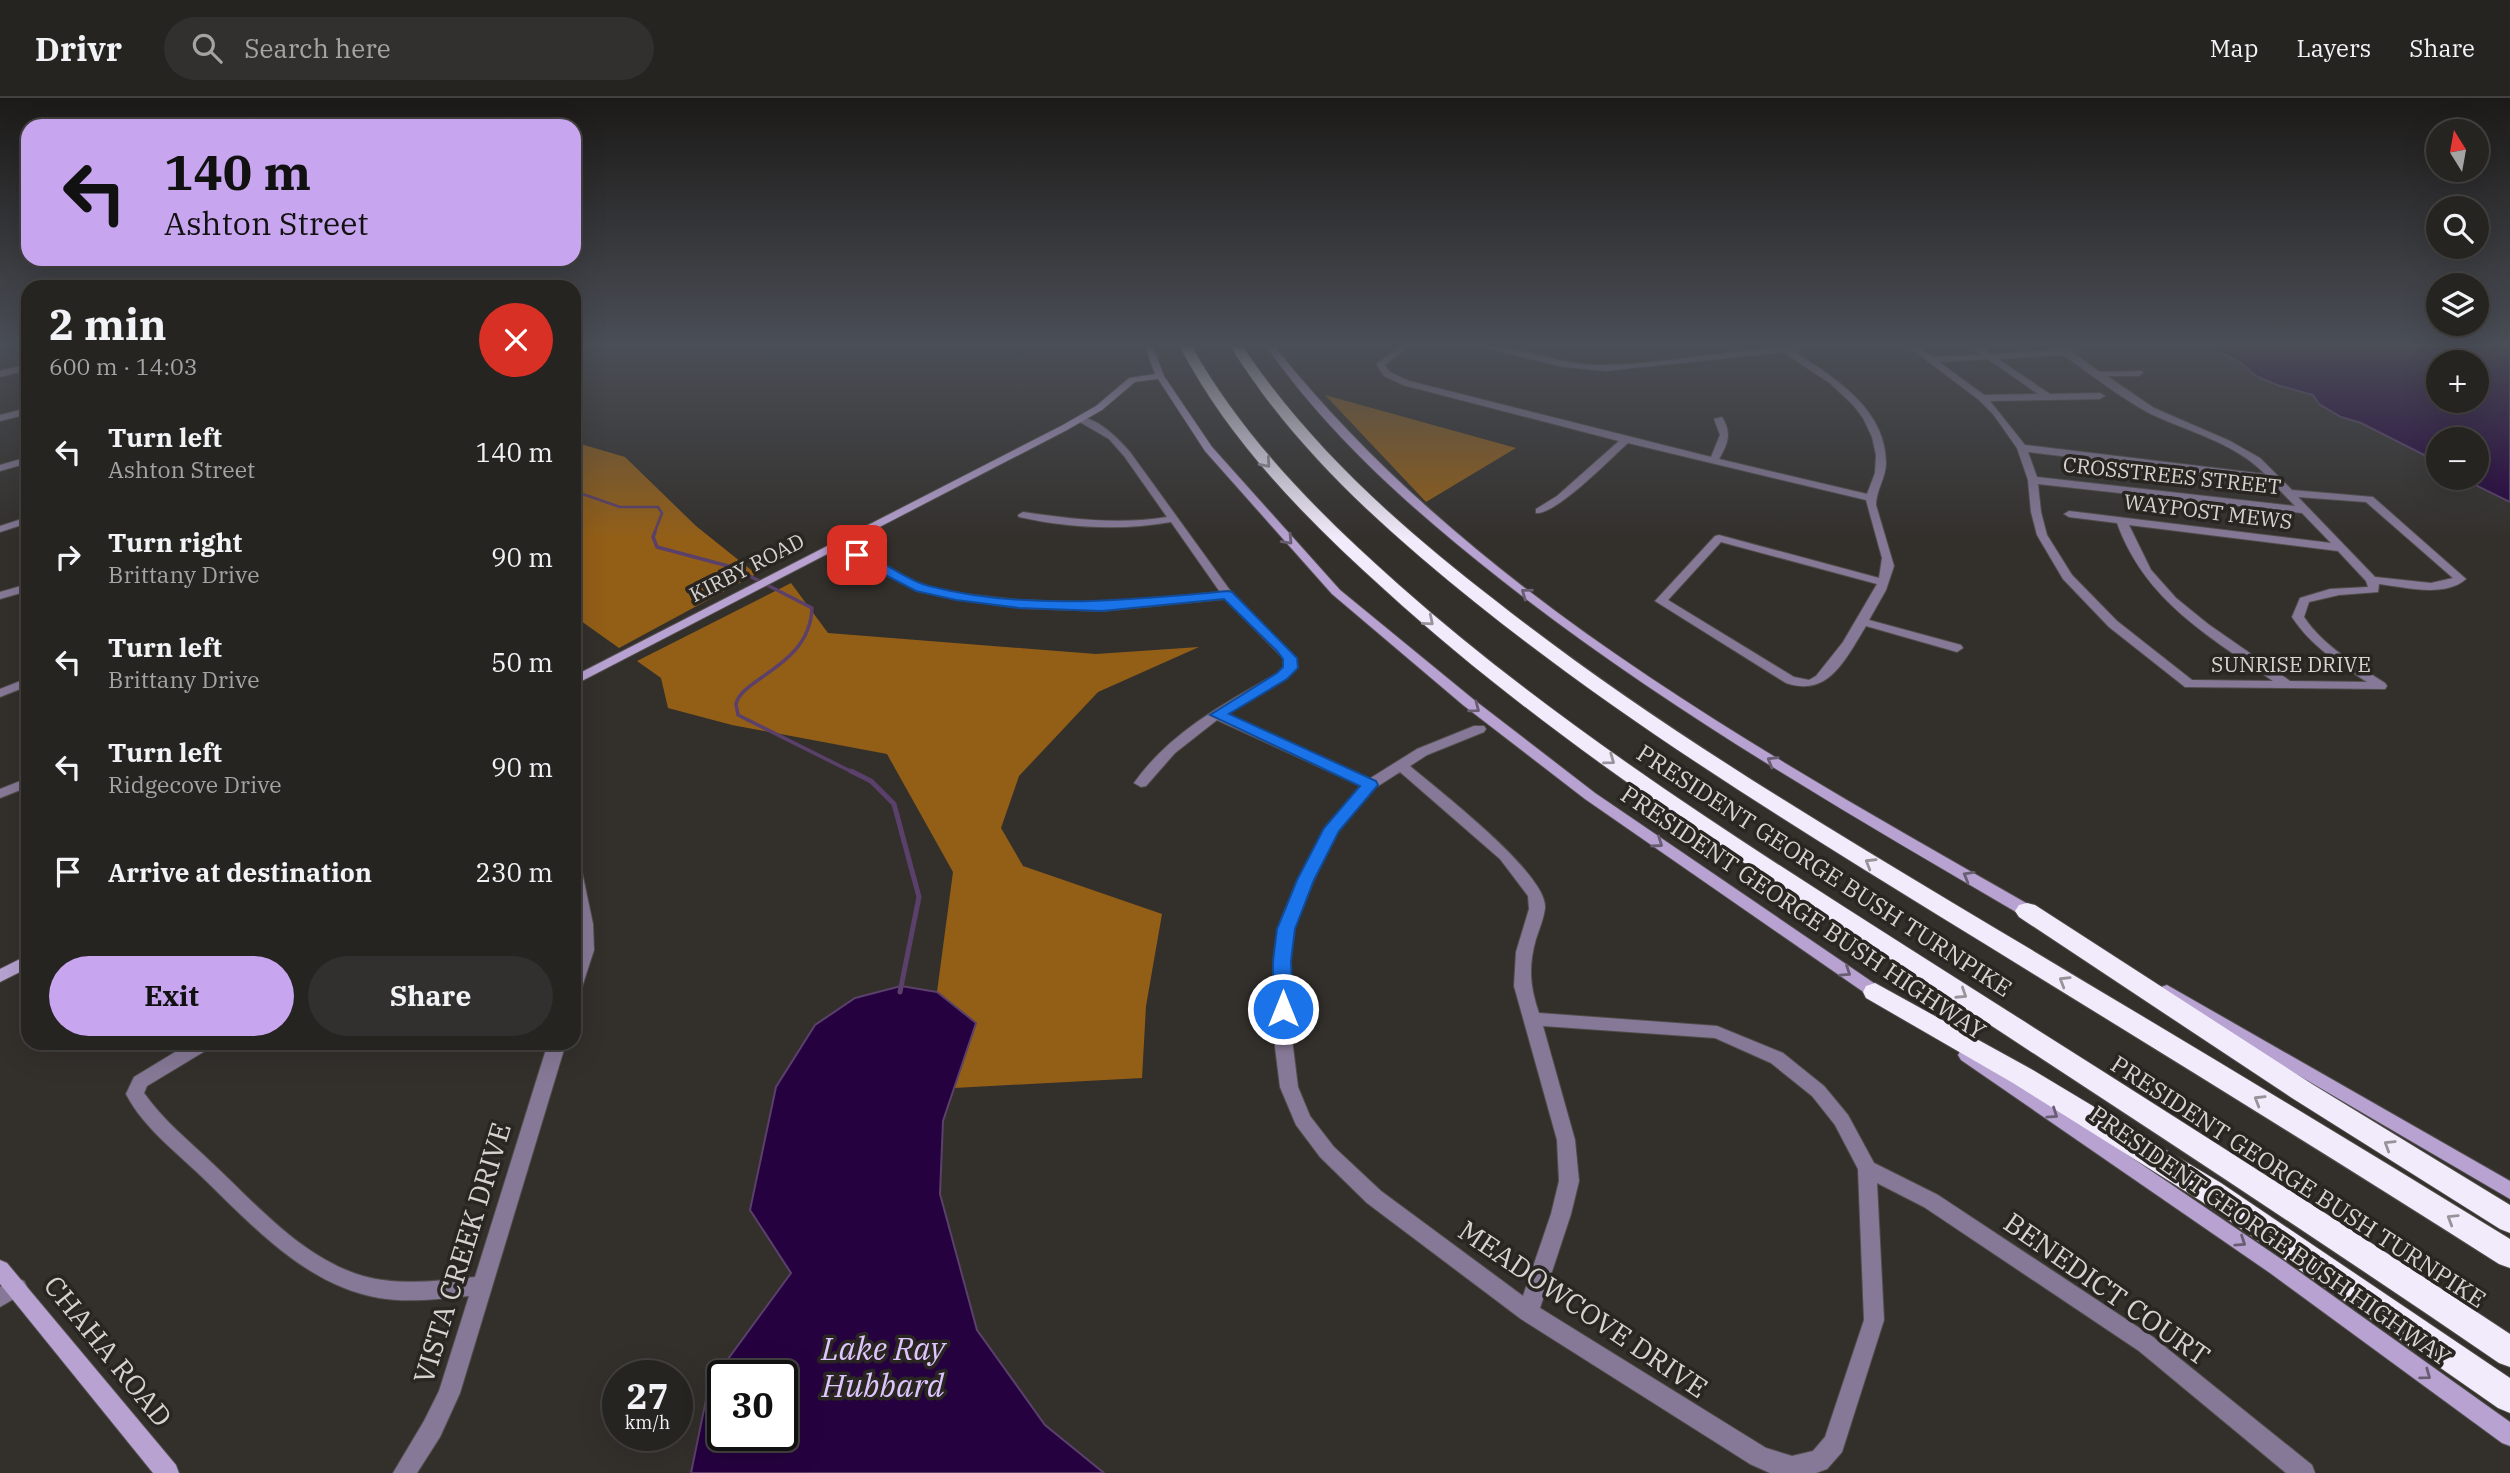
<!DOCTYPE html>
<html lang="en">
<head>
<meta charset="utf-8">
<style>
	:root { --surface:#262421; --page:#32302e; --text:#f1f3f6; --muted:#a4a4a5; --line:#42413f; --accent:#c7a6ef }
	body { margin:0; font-family:"IBM Plex Serif",serif; background:var(--page); color:var(--text); height:100vh; display:flex; flex-direction:column; font-size:26px; white-space:nowrap }
	* { box-sizing:border-box; margin:0 }
	p { font-size:23px; color:var(--muted) }
	.icon { flex:none; width:38px; height:38px; fill:none; stroke:currentColor; stroke-width:2; stroke-linecap:round; stroke-linejoin:round }
	.map { position:relative; flex:1; overflow:hidden }
	.panel { position:absolute; left:21px; top:182px; width:560px; height:770px; display:flex; flex-direction:column; background:var(--surface); border-radius:21px; box-shadow:0 7px 28px #0002,0 0 0 2px var(--line) }
	.panel>* { flex:none }
	.hud { position:absolute; left:21px; top:21px; width:560px; height:147px; border-radius:21px; box-shadow:0 7px 28px #0002,0 0 0 2px var(--line); background:#c7a6ef; color:#111; overflow:hidden }
	.needle { width:46px; rotate:349deg }
	.buttons { position:absolute; left:2426px; top:21px; display:grid; gap:14px }
	.buttons a { display:grid; place-items:center; width:63px; height:63px; border-radius:50%; background:var(--surface); box-shadow:0 7px 28px #0002,0 0 0 2px var(--line); font-size:35px }
	.speed { position:absolute; left:602px; top:1262px; display:flex; gap:14px; font-size:35px; font-weight:700; text-align:center }
	.speed>* { display:grid; place-content:center; width:91px; height:91px; border-radius:50%; background:var(--surface); box-shadow:0 7px 28px #0002,0 0 0 2px var(--line); line-height:1 }
	.speed small { font-size:18px; font-weight:400 }
	.speed .limit { border:4px solid #111; border-radius:10px; background:#fff; color:#111 }
	.pin { position:absolute; display:grid; place-items:center; width:60px; height:60px; color:#fff; margin:-30px; border-radius:14px; box-shadow:0 4px 10px #0006 }
	.me { position:absolute; width:77px; margin:-38px; rotate:0deg; stroke-linejoin:round; filter:drop-shadow(0 0 5px #0008) }
	.turn { display:flex; align-items:center; gap:24px; height:147px; padding:0 28px; font-size:32px }
	.turn .icon { width:91px; height:91px; stroke-width:2.5 }
	.turn b { display:block; font-size:49px; line-height:60px }
	.round { display:grid; place-items:center; flex:none; width:74px; height:74px; border-radius:37px; background:var(--page) }
	.overview { display:flex; align-items:center; justify-content:space-between; height:119px; padding:0 28px }
	h1 { font-size:42px; font-weight:800; line-height:52px }
	.cta { display:flex; gap:14px; margin-top:auto; padding:14px 28px }
	.cta a { flex:1; height:80px; border-radius:42px; background:var(--accent); color:#111; font-size:28px; font-weight:800; line-height:80px; text-align:center }
	.cta a+a { background:var(--page); color:var(--text) }
	ul { padding:0; list-style:none }
	li { display:flex; align-items:center; gap:21px; height:105px; padding:0 28px }
	li div { flex:1 }
	li b { display:block; font-size:26px }
	li em { font-style:normal }
	header { display:flex; align-items:center; gap:42px; box-sizing:border-box; height:98px; padding:0 35px; background:var(--surface); border-bottom:2px solid var(--line) }
	header strong { font-size:33px }
	nav { display:flex; gap:38px; margin-inline-start:auto; font-size:24px }
	.search { width:490px; height:63px; background:var(--page); display:flex; align-items:center; gap:18px; box-sizing:border-box; padding:0 24px; border-radius:38px; color:var(--muted); font-size:26px }
	.map>svg:first-child { display:block }
</style>
</head>
<body>
<header>
<strong>Drivr</strong>
<div class="search"><svg class="icon" aria-label="search" viewBox="0 0 24 24"><circle cx="10" cy="10" r="6"/><path d="M15 15l6 6"/></svg>Search here</div>
<nav><a>Map</a><a>Layers</a><a>Share</a></nav>
</header>
<div class="map">
<svg width="2510" height="1375" viewBox="0 0 2510 1375">
	<rect width="100%" height="100%" fill="#33302c"/>
	<g fill="#935f17">
		<polygon points="1325,297 1516,350 1426,404"/>
		<polygon points="574,344 625,359 696,428 756,476 619,550 574,518"/>
		<polygon points="791,485 828,535 1096,556 1199,549 1098,594 1019,678 1001,730 1023,768 1162,816 1146,908 1142,980 954,990 976,925 937,894 953,774 887,656 732,627 668,610 661,580 637,563"/>
	</g>
	<g fill="#25023f" stroke="#5a406a" stroke-width="2" fill-rule="evenodd">
		<path d="M2215 249H2510V404L2461 380H2476V341H2438V364L2361 325 2341 319 2319 306 2313 297 2277 287 2256 278 2241 265 2217 253ZM2438 264H2476V303H2438Z"/>
		<path d="M901 888 937 894 976 925 943 1023 940 1096 977 1232 1045 1327 1104 1375H691L709 1287 791 1175 750 1112 776 989 815 927 855 900ZM723 1278H782V1337H723Z"/>
	</g>
	<g fill="none" stroke-linecap="round" stroke-linejoin="round">
		<polyline stroke="#5a406a" stroke-width="2.5" points="574,393 620,409 658,409 662,415 654,436"/>
		<path stroke="#5a406a" stroke-width="3.5" d="M655 434 653 439 657 449 732 469 812 510C810 568 742 579 736 606 736 608 738 615 738 617L854 675"/>
		<polyline stroke="#5a406a" stroke-width="5" points="851,673 871,683 894,706 919,799 900,894"/>
		<g stroke="#504d4a" stroke-width="2">
			<g id="street">
				<path d="M1400 249H1409L1385 267 1390 274 1409 283 1711 359 1720 337 1714 321 1722 319C1732 335 1728 346 1719 361L1867 396 1875 375 1876 357 1872 339 1863 320 1854 308 1831 286 1783 254 1606 273 1563 269 1481 249C1523 248 1564 269 1607 267 1675 265 1742 249 1809 249L1793 253C1833 279 1886 310 1886 365 1886 380 1876 392 1876 407L1894 468 1886 492 1869 522 1961 547 1963 550 1957 554 1866 528C1846 560 1829 600 1786 585L1655 503 1715 438 1719 437 1879 480 1882 460 1866 402 1628 345C1611 360 1556 417 1536 415V411L1557 398 1619 343 1403 287 1384 278 1376 266ZM1721 444 1877 486 1843 544 1816 578 1809 582 1794 579 1668 502Z"/>
				<path d="M1909 249H1918L1933 259 1981 257 1972 249H1981L1992 256 2056 252 2053 249H2062L2069 252 2100 274 2142 273 2143 275 2139 278H2107L2154 310 2230 343 2260 360 2292 392 2373 399 2466 481C2445 500 2404 489 2379 486L2378 494 2339 497 2309 504 2304 519C2324 549 2356 566 2385 585L2387 588 2385 591 2185 589 2109 529 2063 481 2037 437 2031 414 2028 382 2017 350 1993 316 1979 302ZM2063 257C2091 276 2119 299 2149 315 2188 334 2234 344 2265 376L2025 347 1990 303 2100 301 2105 298 2100 295 2050 296 1998 261ZM1988 261 2038 296 1984 297 1939 264ZM2028 354 2271 383 2295 408 2037 379ZM2038 386 2302 415 2331 445 2069 413 2064 416 2069 419 2117 425C2145 503 2209 538 2273 583L2192 582 2117 523 2072 477 2047 437 2041 414ZM2298 399 2366 404 2453 480 2431 485 2375 479ZM2129 427 2338 453 2366 483 2368 489 2330 491 2300 500 2292 519C2311 548 2338 565 2367 584L2290 583 2208 526 2176 500 2151 472Z"/>
				<polygon points="28,266 28,272 0,279 0,273"/>
				<polygon points="28,310 28,316 0,323 0,317"/>
				<path d="M1078 319C1096 318 1119 341 1130 354L1232 495 1296 560 1297 570 1286 581 1226 616 1369 681 1417 651 1474 628H1484L1486 631 1484 634 1427 657 1410 668C1438 692 1548 776 1545 810 1544 820 1539 832 1536 841 1528 869 1530 889 1539 915L1717 928 1783 955 1824 988 1848 1017 1874 1065 1938 1097 2153 1239 2312 1367 2315 1375H2286L2139 1253 1924 1109 1877 1085 1884 1222 1842 1354 1827 1371 1816 1375H1770L1750 1366 1521 1221 1367 1105 1320 1059 1296 1027 1280 989 1275 949 1274 863 1278 831 1298 782 1325 731 1361 688 1217 622 1175 655 1146 688 1141 689 1134 685C1170 634 1225 605 1278 575L1285 569 1284 561 1225 501 1102 513 1019 510 956 501 917 493 833 448 838 445 842 446 924 488 956 495 1019 502 1102 505 1220 494 1171 424C1121 433 1069 430 1019 419L1018 417 1023 414C1071 421 1118 427 1167 419L1124 358 1109 341 1078 323ZM1400 674 1500 761 1528 798 1529 811 1516 854 1514 888 1557 1042 1559 1083 1551 1116 1523 1198 1381 1093 1334 1049 1310 1018 1298 989 1293 949 1290 863 1294 831 1314 782 1338 733 1375 690ZM1543 928 1715 940 1771 965 1812 998 1835 1027 1858 1071 1864 1222 1825 1339 1813 1353 1792 1358 1766 1350 1540 1210 1571 1116 1579 1083 1575 1042Z"/>
				<polygon points="28,359 28,365 0,373 0,367"/>
				<polygon points="28,419 28,425 0,434 0,428"/>
				<polygon points="28,486 28,493 0,501 0,494"/>
				<polygon points="28,580 28,588 0,599 0,591"/>
				<polygon points="28,680 28,689 0,700 0,691"/>
				<polygon points="574,769 582,774 593,826 594,852 582,889 580,893 574,895 574,864 578,852 574,811"/>
				<path d="M190 945H213L210 950 147 988 144 995C163 1022 188 1042 211 1064 256 1106 302 1160 363 1178 399 1188 438 1183 475 1179L548 945H566L460 1295 440 1339 417 1375H393L424 1323 439 1293 469 1198C439 1201 408 1205 379 1200 305 1187 252 1127 201 1078 175 1053 143 1029 126 996L134 979Z"/>
				<polygon points="17,1180 24,1183 27,1189 24,1195 0,1209 0,1189"/>
			</g>
		</g>
		<g stroke="#504d4a" stroke-width="2">
			<g id="secondary">
				<polygon points="1145,249 1153,249 1164,278 1212,349 1340,492 1473,601 1595,695 1887,894 1889,898 1887,902 1881,904 1875,902 1585,701 1463,607 1332,496 1205,353 1158,281 1135,284 1102,312 1067,332 574,587 574,578 1061,328 1096,308 1129,280 1155,276"/>
				<path d="M1267 249H1275C1473 498 1768 657 2040 813L2042 817 2040 821H2028C1847 715 1664 610 1499 480 1414 413 1329 338 1267 249Z"/>
				<polygon points="28,857 28,870 0,884 0,871"/>
				<polygon points="2167,887 2510,1083 2510,1101 2161,897 2159,893 2161,889"/>
				<polygon points="1967,950 1973,952 2284,1163 2510,1324 2510,1348 2502,1345 2270,1175 1961,962 1958,957 1961,952"/>
				<polygon points="0,1162 7,1165 176,1367 179,1375 153,1375 0,1186"/>
			</g>
		</g>
		<g stroke="#504d4a" stroke-width="2">
			<g id="highway">
				<path d="M1180 249H1192C1245 342 1319 416 1399 487 1555 625 1731 737 1907 849 2108 977 2311 1104 2510 1236V1269L2499 1265C2302 1130 2101 1000 1902 869 1724 752 1543 636 1385 492 1305 420 1230 344 1180 249Z"/>
				<path d="M1231 249H1243C1311 350 1400 429 1496 503 1640 616 1796 711 1953 805 2139 916 2325 1027 2510 1141V1170L2499 1166C2315 1049 2128 934 1941 819 1782 721 1622 622 1476 505 1383 430 1294 351 1231 249Z"/>
				<polygon points="2027,805 2035,807 2312,986 2510,1107 2510,1135 2500,1131 2292,1000 2019,819 2015,813 2019,807"/>
				<polygon points="1875,885 2031,971 2221,1085 2510,1280 2510,1315 2498,1310 2201,1103 2013,985 1866,900 1863,894 1866,888"/>
			</g>
		</g>
		<use href="#street" fill="#867997" fill-rule="evenodd"/>
		<use href="#secondary" fill="#b7a2d2" fill-rule="evenodd"/>
		<use href="#highway" fill="#f2ebfb" fill-rule="evenodd"/>
	</g>
	<defs><path id="oneway-chevron" d="M-2-3.5L2.5 0L-2 3.5" fill="none" stroke-width="1.6" stroke-linecap="round" stroke-linejoin="round" transform="scale(1.75)"/></defs>
	<g stroke="#989299">
		<use href="#oneway-chevron" transform="translate(1266 365) rotate(49)"/>
		<use href="#oneway-chevron" transform="translate(1429 523) rotate(40)"/>
		<use href="#oneway-chevron" transform="translate(1610 662) rotate(36)"/>
		<use href="#oneway-chevron" transform="translate(1870 765) rotate(-149)"/>
		<use href="#oneway-chevron" transform="translate(2064 883) rotate(-149)"/>
		<use href="#oneway-chevron" transform="translate(1962 896) rotate(33)"/>
		<use href="#oneway-chevron" transform="translate(2259 1002) rotate(-149)"/>
		<use href="#oneway-chevron" transform="translate(2389 1047) rotate(-148)"/>
		<use href="#oneway-chevron" transform="translate(2452 1121) rotate(-148)"/>
	</g>
	<g stroke="#695e71">
		<use href="#oneway-chevron" transform="translate(1288 442) rotate(47)"/>
		<use href="#oneway-chevron" transform="translate(1526 495) rotate(-144)"/>
		<use href="#oneway-chevron" transform="translate(1475 610) rotate(37)"/>
		<use href="#oneway-chevron" transform="translate(1772 663) rotate(-149)"/>
		<use href="#oneway-chevron" transform="translate(1658 745) rotate(35)"/>
		<use href="#oneway-chevron" transform="translate(1968 778) rotate(-150)"/>
		<use href="#oneway-chevron" transform="translate(1846 874) rotate(34)"/>
		<use href="#oneway-chevron" transform="translate(2053 1016) rotate(34)"/>
		<use href="#oneway-chevron" transform="translate(2241 1144) rotate(34)"/>
		<use href="#oneway-chevron" transform="translate(2426 1277) rotate(36)"/>
	</g>
	<linearGradient id="sky" x2="0" y2="1"><stop stop-color="#1c1a18"/><stop offset="0.56" stop-color="#4a4e56"/><stop offset="1" stop-color="#4a4e56" stop-opacity="0"/></linearGradient>
	<rect width="2510" height="441" fill="url(#sky)"/>
	<path fill="#1a73e8" stroke="#114b97" stroke-width="2" d="M857 454C883 461 904 482 929 488 1027 513 1128 502 1228 493L1232 494 1297 560 1298 570 1287 581 1229 616 1376 683 1378 687 1339 733 1314 782 1295 831 1291 863 1293 911 1290 916H1276L1273 911V863L1277 831 1297 782 1324 730 1360 688 1210 617 1277 575 1283 569V561L1277 553 1224 501 1102 513 1019 510 956 502 916 493 853 460 851 457Z"/>
	<g text-anchor="middle" stroke-width="7" stroke-linejoin="round" paint-order="stroke">
		<g font-size="21" fill="#d5d2d0" stroke="#292622">
			<text transform="translate(2172 378) rotate(6)" y="7">CROSSTREES STREET</text>
			<text transform="translate(2208 414) rotate(7)" y="7">WAYPOST MEWS</text>
			<text transform="translate(747 470) rotate(-27)" y="7">KIRBY ROAD</text>
			<text x="2291" y="574">SUNRISE DRIVE</text>
		</g>
		<g font-size="24" fill="#d5d2d0" stroke="#292622">
			<text transform="translate(1824 773) rotate(33)" y="8">PRESIDENT GEORGE BUSH TURNPIKE</text>
			<text transform="translate(1803 815) rotate(34)" y="8">PRESIDENT GEORGE BUSH HIGHWAY</text>
			<text transform="translate(2298 1084) rotate(33)" y="8">PRESIDENT GEORGE BUSH TURNPIKE</text>
			<text transform="translate(2270 1138) rotate(35)" y="8">PRESIDENT GEORGE BUSH HIGHWAY</text>
		</g>
		<g font-size="28" fill="#d5d2d0" stroke="#292622">
			<text transform="translate(462 1155) rotate(-73)" y="10">VISTA CREEK DRIVE</text>
			<text transform="translate(2107 1191) rotate(35)" y="10">BENEDICT COURT</text>
			<text transform="translate(1583 1211) rotate(34)" y="10">MEADOWCOVE DRIVE</text>
			<text transform="translate(108 1253) rotate(51)" y="10">CHAHA ROAD</text>
		</g>
		<g font-size="32" font-style="italic" fill="#dec5fe" stroke="#292622">
			<text x="883" y="1262">Lake Ray<tspan x="883" dy="37">Hubbard</tspan></text>
		</g>
	</g>
</svg>
<div class="buttons">
<a><svg class="needle" viewBox="-14 -14 28 28"><path d="M0-13l5 13h-10z" fill="#e53935"/><path d="M0 13l5-13h-10z" fill="#a4a4a5"/></svg></a>
<a><svg class="icon" aria-label="search" viewBox="0 0 24 24"><circle cx="10" cy="10" r="6"/><path d="M15 15l6 6"/></svg></a>
<a><svg class="icon" aria-label="layers" viewBox="0 0 24 24"><path d="M12 4l9 5-9 5-9-5zM3 14l9 5 9-5"/></svg></a>
<a>+</a>
<a>−</a>
</div>
<div class="speed"><div>27<small>km/h</small></div><div class="limit">30</div></div>
<div class="pin" style="left:857px;top:457px;background:#d93025"><svg class="icon" aria-label="arrive" viewBox="0 0 24 24"><path d="M6 21V4h12l-3 4 3 4H6"/></svg></div>
<svg class="me" style="left:1283px;top:911px" viewBox="-20 -20 40 40"><circle r="17" fill="#1a73e8" stroke="#fff" stroke-width="3"/><path d="M0-11L8 9 0 5-8 9z" fill="#fff"/></svg>
<div class="hud">
<div class="turn"><svg class="icon" aria-label="left" viewBox="0 0 24 24"><path d="M17 20v-9H6M10 6l-5 5 5 5"/></svg><div><b>140 m</b>Ashton Street</div></div>
</div>
<section class="panel">
<div class="overview"><div><h1>2 min</h1><p>600 m · 14:03</p></div><a class="round" style="background:#d93025;color:#fff"><svg class="icon" aria-label="close" viewBox="0 0 24 24"><path d="M6 6l12 12M18 6L6 18"/></svg></a></div>
<ul>
<li><svg class="icon" aria-label="left" viewBox="0 0 24 24"><path d="M17 20v-9H6M10 6l-5 5 5 5"/></svg><div><b>Turn left</b><p>Ashton Street</p></div><em>140 m</em></li>
<li><svg class="icon" aria-label="right" viewBox="0 0 24 24"><path d="M7 20v-9h11M14 6l5 5-5 5"/></svg><div><b>Turn right</b><p>Brittany Drive</p></div><em>90 m</em></li>
<li><svg class="icon" aria-label="left" viewBox="0 0 24 24"><path d="M17 20v-9H6M10 6l-5 5 5 5"/></svg><div><b>Turn left</b><p>Brittany Drive</p></div><em>50 m</em></li>
<li><svg class="icon" aria-label="left" viewBox="0 0 24 24"><path d="M17 20v-9H6M10 6l-5 5 5 5"/></svg><div><b>Turn left</b><p>Ridgecove Drive</p></div><em>90 m</em></li>
<li><svg class="icon" aria-label="arrive" viewBox="0 0 24 24"><path d="M6 21V4h12l-3 4 3 4H6"/></svg><div><b>Arrive at destination</b></div><em>230 m</em></li>
</ul>
<div class="cta"><a>Exit</a><a>Share</a></div>
</section>
</div>
</body>
</html>
